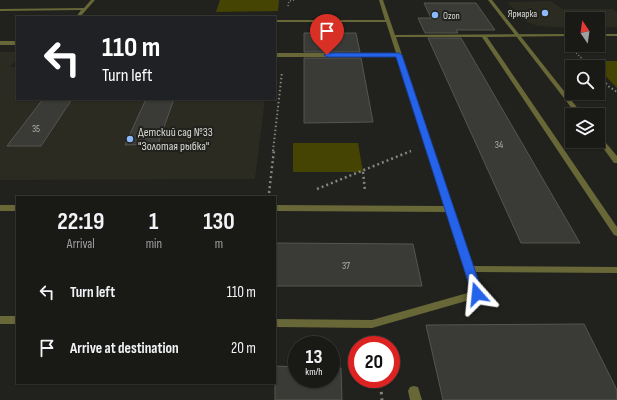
<!DOCTYPE html>
<html lang="en">
<head>
<meta charset="utf-8">
<style>
	:root { --surface:#191916; --page:#22221f; --text:#f1f3f6; --muted:#9fa0a1; --line:#373835 }
	body { margin:0; font-family:"Sofia Sans Condensed",sans-serif; background:var(--page); color:var(--text); height:100vh; display:flex; flex-direction:column; font-size:15px; white-space:nowrap }
	* { box-sizing:border-box; margin:0 }
	p { font-size:13px; color:var(--muted) }
	.icon { flex:none; width:22px; height:22px; fill:none; stroke:currentColor; stroke-width:2; stroke-linecap:round; stroke-linejoin:round }
	.map { position:relative; flex:1; overflow:hidden }
	.side { position:absolute; left:16px; top:196px; width:260px; height:188px; display:flex; flex-direction:column; background:var(--surface); border-radius:0px; box-shadow:0 1px 3px #0004,0 0 0 1px var(--line) }
	.side>* { flex:none }
	.banner { position:absolute; left:16px; top:16px; width:260px; height:84px; border-radius:0px; box-shadow:0 1px 3px #0004,0 0 0 1px var(--line); background:#202124; color:#fff; overflow:hidden }
	.needle { width:26px; rotate:347deg }
	.fabs { position:absolute; left:565px; top:12px; display:grid; gap:8px }
	.fabs a { display:grid; place-items:center; width:40px; height:40px; border-radius:0px; background:var(--surface); box-shadow:0 1px 3px #0004,0 0 0 1px var(--line); font-size:20px }
	.speed { position:absolute; left:288px; top:336px; display:flex; gap:8px; font-size:20px; font-weight:700; text-align:center }
	.speed>* { display:grid; place-content:center; width:52px; height:52px; border-radius:50%; background:var(--surface); box-shadow:0 1px 3px #0004,0 0 0 1px var(--line); line-height:1 }
	.speed small { font-size:10px; font-weight:400 }
	.speed .limit { border:6px solid #d22; background:#fff; color:#111 }
	.pin { position:absolute; display:grid; place-items:center; width:34px; height:34px; color:#fff; margin:-41px -17px; border-radius:50% 50% 50% 0; rotate:-45deg; box-shadow:0 0 4px #0007 }
	.pin .icon { rotate:45deg }
	.me { position:absolute; width:44px; margin:-22px; rotate:342deg; stroke-linejoin:round; filter:drop-shadow(0 0 3px #0008) }
	.turn { display:flex; align-items:center; gap:14px; height:84px; padding:0 20px; font-size:18px }
	.turn .icon { width:52px; height:52px; stroke-width:2.5 }
	.turn b { display:block; font-size:28px; line-height:34px }
	.eta { display:flex; justify-content:space-evenly; align-items:center; height:68px; text-align:center }
	.eta b { font-size:24px; font-weight:700; line-height:28px }
	ul { padding:0; list-style:none }
	li { display:flex; align-items:center; gap:12px; height:56px; padding:0 20px }
	li div { flex:1 }
	li b { display:block; font-size:15px }
	li em { font-style:normal }
	.map>svg:first-child { display:block }
</style>
</head>
<body>
<div class="map">
<svg width="617" height="400" viewBox="0 0 617 400">
	<rect width="100%" height="100%" fill="#21211d"/>
	<g fill="#2b2b21">
		<polygon points="551,1 562,9 613,9 617,13 617,27 598,28 598,19 572,19 572,28 538,26 527,22 507,2"/>
		<polygon points="0,52 17,52 17,59 10,67 17,67 17,99 265,99 255,179 0,180"/>
	</g>
	<g fill="#464403">
		<polygon points="220,0 279,0 278,11 216,12"/>
		<polygon points="591,61 617,61 617,88"/>
		<polygon points="293,143 358,143 363,172 293,172"/>
	</g>
	<g fill="#3a3a36" stroke="#565651">
		<polygon points="424,3 476,3 495,30 456,30 458,33 425,33 418,18 431,18"/>
		<polygon points="304,33 356,33 360,52 304,52"/>
		<polygon points="428,38 461,38 580,243 521,243"/>
		<polygon points="304,58 361,58 373,122 304,123"/>
		<polygon points="43,99 72,99 41,146 7,146"/>
		<polygon points="146,99 174,99 158,144 125,145"/>
		<polygon points="275,243 413,244 422,286 275,286"/>
		<polygon points="584,324 617,390 617,400 443,400 426,325"/>
		<polygon points="275,366 297,367 297,379 331,379 331,368 341,368 342,400 275,400"/>
	</g>
	<g fill="none" stroke-linecap="round" stroke-linejoin="round">
		<g stroke="#848481" stroke-width="1.5" stroke-dasharray="1 2" stroke-linecap="butt">
			<polyline points="288,6 289,1 295,0"/>
			<polyline points="574,51 590,66"/>
		</g>
		<g stroke="#848481" stroke-width="2" stroke-dasharray="1.5 2.5" stroke-linecap="butt">
			<polyline points="589,65 591,67"/>
			<polyline points="598,74 608,86 617,92"/>
			<polyline points="273,151 282,72"/>
		</g>
		<g stroke="#848481" stroke-width="2.5" stroke-dasharray="2 3" stroke-linecap="butt">
			<polyline points="363,172 365,191"/>
			<polyline points="317,189 411,151"/>
			<polyline points="269,193 274,150"/>
		</g>
		<polyline stroke="#848481" stroke-width="3" stroke-dasharray="2.5 4" stroke-linecap="butt" points="380,379 382,400"/>
		<g fill="#686737" fill-rule="evenodd">
			<polygon points="91,0 95,0 80,17 76,17 81,10 0,11 0,9 84,8"/>
			<polygon points="379,0 383,0 395,35 572,34 572,36 487,37 617,227 617,236 614,235 482,37 396,37 473,266 617,267 617,273 475,272 482,294 480,297 372,328 275,327 275,319 372,320 471,292 446,212 275,211 275,205 444,206 397,57 275,57 275,53 396,53 386,22 275,22 275,20 385,20"/>
			<rect x="598" y="34" width="19" height="2"/>
			<rect x="0" y="41" width="17" height="4"/>
			<rect x="0" y="205" width="17" height="6"/>
			<rect x="0" y="316" width="17" height="8"/>
			<polygon points="414,386 418,387 422,400 410,400 408,391 410,387"/>
		</g>
		<g fill="#686737" fill-rule="evenodd">
			<polygon points="488,0 492,0 583,115 577,115"/>
			<polygon points="598,135 600,136 617,156 617,163 614,163 598,141"/>
		</g>
	</g>
	<polygon fill="#2563eb" stroke="#184099" points="399,53 402,55 483,294 481,297 477,298 473,297 472,294 396,57 327,57 324,55 327,53"/>
	<g fill="#8bb9fc" stroke="#21211d" stroke-width="1.5">
		<circle cx="545" cy="13" r="4"/>
		<circle cx="435" cy="15" r="4"/>
		<circle cx="130" cy="139" r="4"/>
	</g>
	<g text-anchor="middle" stroke-width="4" stroke-linejoin="round" paint-order="stroke">
		<g font-size="10" fill="#d9d9d6" stroke="#21211d" text-anchor="end">
			<text x="537" y="17">Ярмарка</text>
			<text x="443" y="19" text-anchor="start">Ozon</text>
		</g>
		<g font-size="10" fill="#b1b1ae">
			<text x="36" y="132">35</text>
			<text x="499" y="148">34</text>
			<text x="346" y="269">37</text>
		</g>
		<g font-size="12" fill="#d9d9d6" stroke="#21211d" text-anchor="start">
			<text x="138" y="136">Детский сад №33<tspan x="138" dy="14">"Золотая рыбка"</tspan></text>
		</g>
	</g>
</svg>
<div class="fabs">
<a><svg class="needle" viewBox="-14 -14 28 28"><path d="M0-13l5 13h-10z" fill="#e53935"/><path d="M0 13l5-13h-10z" fill="#9fa0a1"/></svg></a>
<a><svg class="icon" aria-label="search" viewBox="0 0 24 24"><circle cx="10" cy="10" r="6"/><path d="M15 15l6 6"/></svg></a>
<a><svg class="icon" aria-label="layers" viewBox="0 0 24 24"><path d="M12 4l9 5-9 5-9-5zM3 14l9 5 9-5"/></svg></a>
</div>
<div class="speed"><div>13<small>km/h</small></div><div class="limit">20</div></div>
<div class="pin" style="left:327px;top:55px;background:#d93025"><svg class="icon" aria-label="arrive" viewBox="0 0 24 24"><path d="M6 21V4h12l-3 4 3 4H6"/></svg></div>
<svg class="me" style="left:477px;top:294px" viewBox="-20 -20 40 40"><path d="M0-17L14 15 0 8-14 15z" fill="#2563eb" stroke="#fff" stroke-width="4"/></svg>
<div class="banner">
<div class="turn"><svg class="icon" aria-label="left" viewBox="0 0 24 24"><path d="M17 20v-9H6M10 6l-5 5 5 5"/></svg><div><b>110 m</b>Turn left</div></div>
</div>
<section class="side">
<div class="eta">
<div><b>22:19</b><p>Arrival</p></div>
<div><b>1</b><p>min</p></div>
<div><b>130</b><p>m</p></div>
</div>
<ul>
<li><svg class="icon" aria-label="left" viewBox="0 0 24 24"><path d="M17 20v-9H6M10 6l-5 5 5 5"/></svg><div><b>Turn left</b></div><em>110 m</em></li>
<li><svg class="icon" aria-label="arrive" viewBox="0 0 24 24"><path d="M6 21V4h12l-3 4 3 4H6"/></svg><div><b>Arrive at destination</b></div><em>20 m</em></li>
</ul>
</section>
</div>
</body>
</html>
